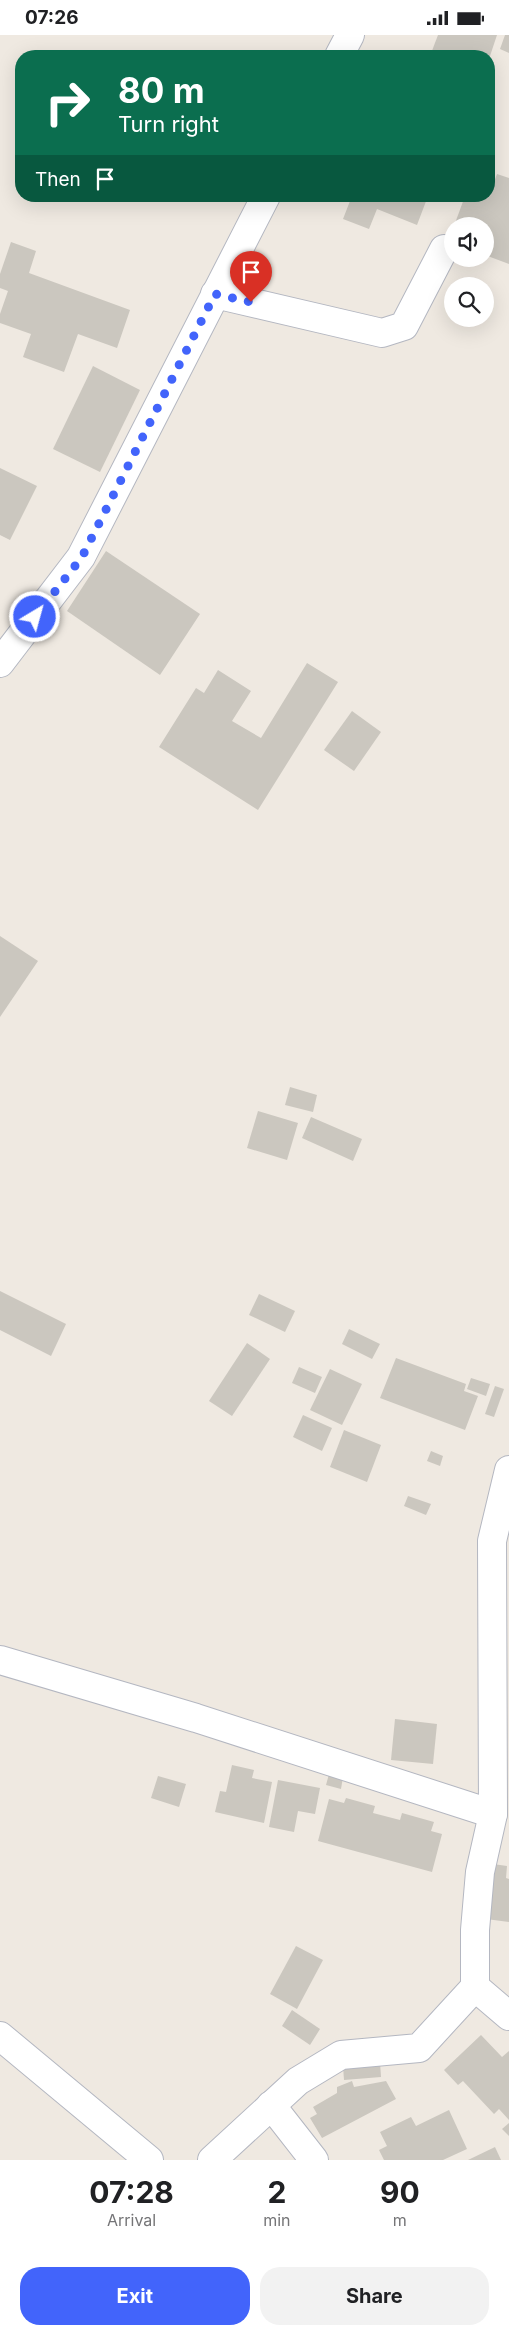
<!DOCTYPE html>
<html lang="en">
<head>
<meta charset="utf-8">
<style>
	:root { --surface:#fff; --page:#f2f2f2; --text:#202124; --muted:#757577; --accent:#4264fb }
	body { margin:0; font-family:Inter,sans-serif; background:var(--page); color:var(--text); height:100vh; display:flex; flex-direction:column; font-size:19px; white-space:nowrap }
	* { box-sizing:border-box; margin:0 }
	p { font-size:16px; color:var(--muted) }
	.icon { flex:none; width:28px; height:28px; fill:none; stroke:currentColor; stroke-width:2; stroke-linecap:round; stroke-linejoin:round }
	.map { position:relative; height:2125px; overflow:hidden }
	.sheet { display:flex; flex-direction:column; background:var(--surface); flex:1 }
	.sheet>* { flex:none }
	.guide { position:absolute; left:15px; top:15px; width:480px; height:152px; border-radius:20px; box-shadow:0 5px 20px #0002; background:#0b6e4f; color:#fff; overflow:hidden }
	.fabs { position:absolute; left:444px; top:182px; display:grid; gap:10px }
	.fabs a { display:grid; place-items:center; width:50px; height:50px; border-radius:50%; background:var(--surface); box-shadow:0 5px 20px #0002; font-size:25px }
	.pin { position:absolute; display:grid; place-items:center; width:42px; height:42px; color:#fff; margin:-51px -21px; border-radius:50% 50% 50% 0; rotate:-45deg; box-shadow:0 0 5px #0007 }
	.pin .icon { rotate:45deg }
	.me { position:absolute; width:55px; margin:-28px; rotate:37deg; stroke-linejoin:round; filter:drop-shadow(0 0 4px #0008) }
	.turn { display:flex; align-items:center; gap:18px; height:105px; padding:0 20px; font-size:22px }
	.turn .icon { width:65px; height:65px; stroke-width:2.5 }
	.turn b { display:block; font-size:35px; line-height:42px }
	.then { display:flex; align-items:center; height:48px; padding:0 20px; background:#0003; gap:10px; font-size:19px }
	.eta { display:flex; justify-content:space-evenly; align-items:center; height:85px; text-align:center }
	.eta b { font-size:30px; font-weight:700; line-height:35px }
	.button { display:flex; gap:10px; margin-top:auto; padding:10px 20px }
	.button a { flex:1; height:58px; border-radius:20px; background:var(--accent); color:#fff; font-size:20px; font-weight:700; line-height:58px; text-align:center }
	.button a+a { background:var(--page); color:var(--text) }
	.status { display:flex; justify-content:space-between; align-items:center; height:35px; padding:0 25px; background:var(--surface); direction:ltr }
	.status svg { height:14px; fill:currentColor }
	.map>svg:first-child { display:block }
</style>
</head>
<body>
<div class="status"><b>07:26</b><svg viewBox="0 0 49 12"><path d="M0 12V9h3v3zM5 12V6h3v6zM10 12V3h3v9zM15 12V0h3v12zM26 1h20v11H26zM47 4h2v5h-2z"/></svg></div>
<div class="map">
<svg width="509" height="2125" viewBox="0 0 509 2125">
	<rect width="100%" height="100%" fill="#efe9e1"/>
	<g fill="#cbc7bf">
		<polygon points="438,0 497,0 490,21 430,21"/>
		<polygon points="505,0 509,0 509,18 500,14"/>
		<polygon points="497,139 509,143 509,229 485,220 485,191 454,191 465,161 489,161 489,155 491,155"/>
		<polygon points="338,161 428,161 417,190 377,174 369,194 343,184 350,166"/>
		<polygon points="11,207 36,216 29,238 130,275 117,313 78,299 64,337 23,322 31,299 0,288 0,279 8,256 0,253 0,239"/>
		<polygon points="93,331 140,355 100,437 53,414"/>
		<polygon points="0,433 37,451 10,505 0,500"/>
		<polygon points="106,516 200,579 160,640 67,576"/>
		<polygon points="307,628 338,647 258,775 159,712 196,653 204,658 218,635 251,656 232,686 261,703"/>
		<polygon points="352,676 381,697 354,736 324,715"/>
		<polygon points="0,901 38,926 0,982"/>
		<polygon points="290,1052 317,1060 313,1077 285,1070"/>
		<polygon points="258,1076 298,1088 287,1125 247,1113"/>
		<polygon points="311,1082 362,1104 353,1126 302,1103"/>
		<polygon points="0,1256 66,1289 51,1321 0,1295"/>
		<polygon points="259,1259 295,1276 285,1297 249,1280"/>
		<polygon points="349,1294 380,1309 372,1324 342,1309"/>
		<polygon points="247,1308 270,1324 232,1381 209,1366"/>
		<polygon points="396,1323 466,1349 464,1356 478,1361 465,1395 380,1363"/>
		<polygon points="299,1332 322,1342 315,1358 292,1348"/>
		<polygon points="330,1334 362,1349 342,1390 310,1375"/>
		<polygon points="471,1343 490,1349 486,1361 467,1354"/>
		<polygon points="495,1351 504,1354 494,1382 485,1379"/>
		<polygon points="303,1380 332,1393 322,1416 293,1402"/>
		<polygon points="344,1395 381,1410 367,1447 330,1432"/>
		<polygon points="431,1416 443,1421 440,1431 427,1426"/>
		<polygon points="408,1461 431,1469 426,1480 404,1471"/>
		<polygon points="395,1684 437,1689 433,1729 391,1725"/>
		<polygon points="232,1730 254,1735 252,1743 272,1747 264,1788 215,1777 220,1756 226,1757"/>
		<polygon points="329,1739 343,1742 341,1754 326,1750"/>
		<polygon points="158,1741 186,1749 179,1772 151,1763"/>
		<polygon points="278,1745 320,1753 315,1779 298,1776 294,1797 269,1792"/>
		<polygon points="346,1763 375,1771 373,1778 400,1785 402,1778 434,1787 431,1796 442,1799 432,1837 318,1806 329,1764 344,1768"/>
		<polygon points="493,1829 507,1831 506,1843 509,1844 509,1887 486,1884"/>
		<polygon points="296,1911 323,1925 297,1974 270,1959"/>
		<polygon points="292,1975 320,1994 310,2010 282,1991"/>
		<polygon points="481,2000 502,2022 509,2016 509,2085 499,2074 494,2079 463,2046 458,2050 444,2035"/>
		<polygon points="380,2027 381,2042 344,2045 343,2031"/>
		<polygon points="352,2046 354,2052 386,2046 396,2064 322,2103 310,2083 317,2079 313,2072 337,2058 337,2052"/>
		<polygon points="449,2075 467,2114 443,2125 384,2125 379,2115 387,2111 380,2097 411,2082 416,2091"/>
		<polygon points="509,2088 509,2101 502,2094"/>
		<polygon points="495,2112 501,2125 468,2125"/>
	</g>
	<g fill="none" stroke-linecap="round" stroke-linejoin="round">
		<g stroke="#b4b7c1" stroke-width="30">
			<g id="minor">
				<polyline points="339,21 350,0"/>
				<polyline points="215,259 382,298 404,291 444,214"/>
				<polyline points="0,628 81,522 266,161"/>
				<polyline points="0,1625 196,1683 493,1779"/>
				<polyline points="475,1952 509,1981"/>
				<polyline points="0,2001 149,2125"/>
				<polyline points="271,2070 314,2125"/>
				<polyline points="212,2125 298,2046 341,2020 419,2013 475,1952 475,1895 480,1837 493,1779 492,1506 509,1435"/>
			</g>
		</g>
		<use href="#minor" stroke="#fff" stroke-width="28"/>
	</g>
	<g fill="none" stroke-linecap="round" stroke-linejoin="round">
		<polyline stroke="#4264fb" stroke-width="9" stroke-dasharray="0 16.2" points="35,582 82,522 215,259 251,267"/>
	</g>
</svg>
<div class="fabs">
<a><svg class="icon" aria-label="sound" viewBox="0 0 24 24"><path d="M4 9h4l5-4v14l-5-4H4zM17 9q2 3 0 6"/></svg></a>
<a><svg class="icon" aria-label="search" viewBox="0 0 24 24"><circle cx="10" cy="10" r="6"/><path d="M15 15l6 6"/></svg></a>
</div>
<div class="pin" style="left:251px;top:267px;background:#d93025"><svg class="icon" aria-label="arrive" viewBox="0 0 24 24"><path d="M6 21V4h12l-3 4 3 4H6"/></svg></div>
<svg class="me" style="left:35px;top:582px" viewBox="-20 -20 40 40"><circle r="17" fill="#4264fb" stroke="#fff" stroke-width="3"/><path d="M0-11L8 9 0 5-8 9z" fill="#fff"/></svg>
<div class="guide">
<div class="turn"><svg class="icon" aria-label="right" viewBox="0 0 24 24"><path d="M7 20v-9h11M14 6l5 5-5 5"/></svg><div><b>80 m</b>Turn right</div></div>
<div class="then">Then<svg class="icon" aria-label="arrive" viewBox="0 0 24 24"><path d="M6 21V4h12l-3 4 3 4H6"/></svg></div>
</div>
</div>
<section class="sheet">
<div class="eta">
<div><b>07:28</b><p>Arrival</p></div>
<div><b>2</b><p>min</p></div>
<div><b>90</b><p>m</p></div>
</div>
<div class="button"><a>Exit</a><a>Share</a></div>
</section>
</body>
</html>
